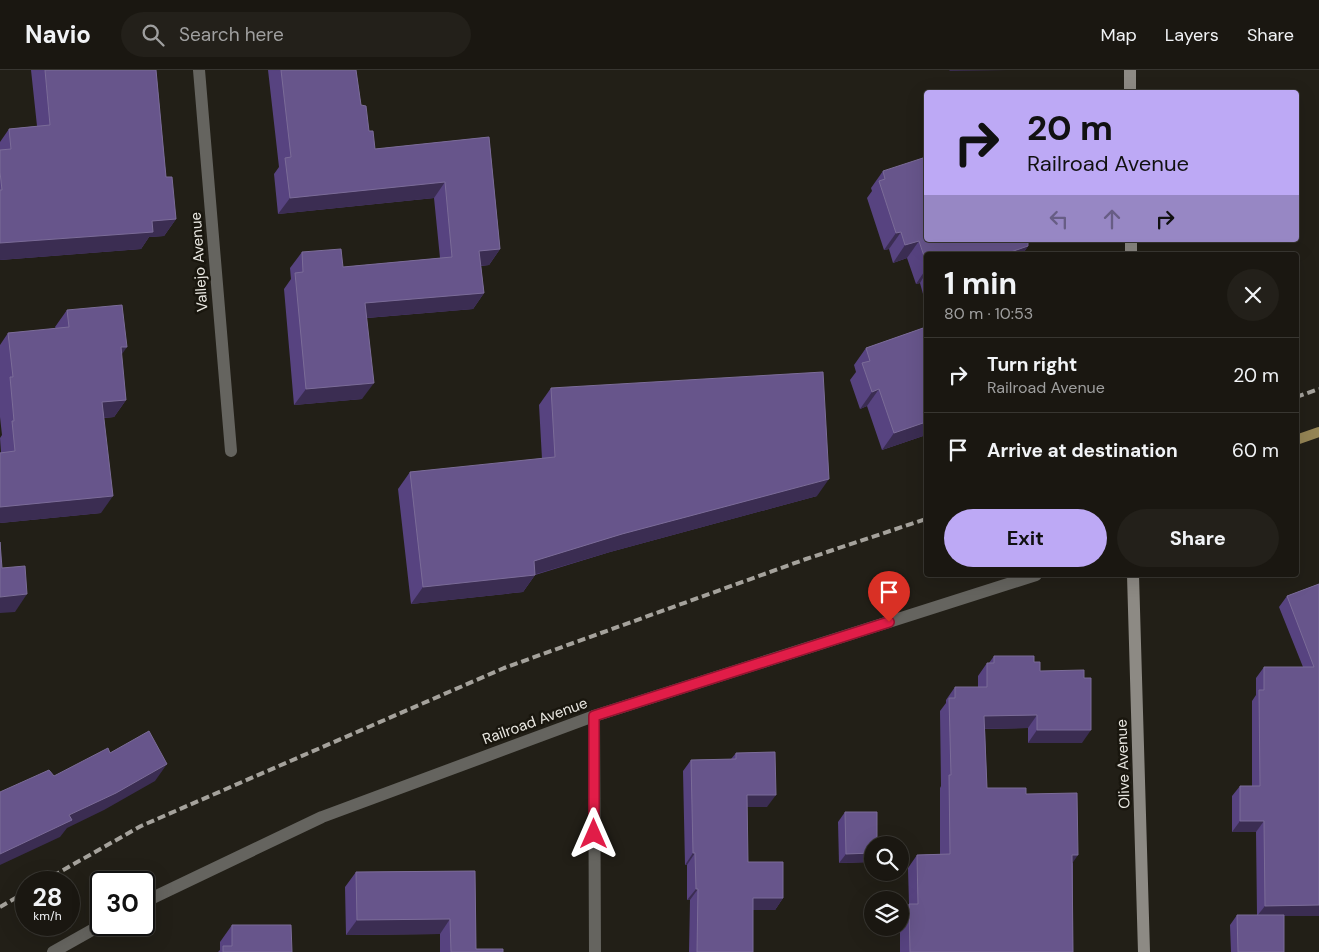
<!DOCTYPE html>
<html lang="en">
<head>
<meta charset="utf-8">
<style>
	:root { --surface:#1a1711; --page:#23201a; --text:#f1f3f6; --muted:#9f9f9f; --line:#383631; --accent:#bda9f5 }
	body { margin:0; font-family:"DM Sans",sans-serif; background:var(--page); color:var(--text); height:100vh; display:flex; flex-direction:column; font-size:19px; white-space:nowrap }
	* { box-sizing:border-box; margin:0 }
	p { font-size:16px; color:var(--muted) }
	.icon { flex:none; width:28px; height:28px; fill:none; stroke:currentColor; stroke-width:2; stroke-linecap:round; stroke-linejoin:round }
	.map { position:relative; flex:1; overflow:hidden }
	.details { position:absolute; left:924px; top:182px; width:375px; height:325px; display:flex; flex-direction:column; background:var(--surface); border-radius:5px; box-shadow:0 5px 20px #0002,0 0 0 1px var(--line) }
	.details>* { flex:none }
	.guide { position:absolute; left:924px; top:20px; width:375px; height:152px; border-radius:5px; box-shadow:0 5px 20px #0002,0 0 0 1px var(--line); background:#bda9f5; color:#111; overflow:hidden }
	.buttons { position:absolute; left:864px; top:766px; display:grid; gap:10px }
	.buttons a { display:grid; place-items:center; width:45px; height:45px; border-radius:50%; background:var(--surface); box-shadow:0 5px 20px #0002,0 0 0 1px var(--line); font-size:25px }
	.speed { position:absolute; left:15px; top:801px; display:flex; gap:10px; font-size:25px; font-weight:700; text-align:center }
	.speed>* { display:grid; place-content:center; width:65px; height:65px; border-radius:50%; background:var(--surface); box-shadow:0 5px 20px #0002,0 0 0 1px var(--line); line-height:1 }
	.speed small { font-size:12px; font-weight:400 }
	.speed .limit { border:2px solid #111; border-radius:8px; background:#fff; color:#111 }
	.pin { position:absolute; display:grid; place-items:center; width:42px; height:42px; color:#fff; margin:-51px -21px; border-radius:50% 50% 50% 0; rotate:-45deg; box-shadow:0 0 5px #0007 }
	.pin .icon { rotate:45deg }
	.me { position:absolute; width:55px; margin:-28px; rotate:0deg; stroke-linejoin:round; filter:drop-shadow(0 0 4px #0008) }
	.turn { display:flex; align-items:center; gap:18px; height:105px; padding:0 20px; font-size:22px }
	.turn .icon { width:65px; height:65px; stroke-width:2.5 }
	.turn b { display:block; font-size:35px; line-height:42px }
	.lanes { display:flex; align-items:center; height:48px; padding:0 20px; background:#0003; justify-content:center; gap:25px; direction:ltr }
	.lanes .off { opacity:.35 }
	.round { display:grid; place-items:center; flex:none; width:52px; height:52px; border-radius:26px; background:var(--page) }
	.headline { display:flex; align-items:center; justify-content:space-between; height:85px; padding:0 20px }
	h1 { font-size:30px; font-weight:700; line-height:38px }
	.action { display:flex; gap:10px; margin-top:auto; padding:10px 20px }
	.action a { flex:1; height:58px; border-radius:30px; background:var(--accent); color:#111; font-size:20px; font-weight:700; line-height:58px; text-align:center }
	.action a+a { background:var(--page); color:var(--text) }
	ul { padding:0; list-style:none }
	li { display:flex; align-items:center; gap:15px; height:75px; padding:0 20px; border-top:1px solid var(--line) }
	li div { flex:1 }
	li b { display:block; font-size:19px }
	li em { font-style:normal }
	header { display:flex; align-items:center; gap:30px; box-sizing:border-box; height:70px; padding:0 25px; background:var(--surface); border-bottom:1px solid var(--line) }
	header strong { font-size:24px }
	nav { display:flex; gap:28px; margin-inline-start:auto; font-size:18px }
	.search { width:350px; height:45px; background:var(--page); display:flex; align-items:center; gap:12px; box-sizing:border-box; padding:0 18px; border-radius:28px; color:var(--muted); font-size:19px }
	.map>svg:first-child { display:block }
</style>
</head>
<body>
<header>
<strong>Navio</strong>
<div class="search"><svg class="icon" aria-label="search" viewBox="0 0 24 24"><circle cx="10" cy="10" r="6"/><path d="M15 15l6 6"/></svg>Search here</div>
<nav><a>Map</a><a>Layers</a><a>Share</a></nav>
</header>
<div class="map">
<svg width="1319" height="882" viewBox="0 0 1319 882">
	<rect width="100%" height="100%" fill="#221f17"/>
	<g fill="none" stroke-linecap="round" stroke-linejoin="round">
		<polyline stroke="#958555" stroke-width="10" points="1296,370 1319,362"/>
		<g stroke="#65645f" stroke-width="12">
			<polyline points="199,0 231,381"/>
			<polyline points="594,646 595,882"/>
			<polyline points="144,832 322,747 594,646 1036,505"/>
			<polyline points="53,882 101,855"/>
		</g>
		<g stroke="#8d8a84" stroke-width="12">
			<polyline points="1130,0 1130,22"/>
			<polyline points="1131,170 1131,185"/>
			<polyline points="1133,505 1144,882"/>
		</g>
		<g stroke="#a5a29c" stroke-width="4" stroke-dasharray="8 4" stroke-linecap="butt">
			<polyline points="1296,327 1319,319"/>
			<polyline points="42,812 141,756 504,598 806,489 926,449"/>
			<polyline points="0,837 26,822"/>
		</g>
	</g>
	<g fill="#574380">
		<polygon points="31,0 156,0 166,107 176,149 164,166 149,167 141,179 0,190 0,72 9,59 37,56"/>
		<polygon points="268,0 356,0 361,35 369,61 375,79 489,67 500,179 489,195 481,196 484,223 473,239 367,248 362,329 294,335 284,219 291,209 290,198 302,182 343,197 440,188 434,128 278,144 274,104 279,97"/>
		<polygon points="883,101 1028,176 1022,185 926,185 926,235 920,213 916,214 907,188 893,193 889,179 884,180 867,128 872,121 871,118"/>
		<polygon points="67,240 121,285 126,330 114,347 104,348 101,443 0,453 0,383 1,382 0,368 2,365 0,347 0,275 8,263 56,259 55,257"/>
		<polygon points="926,257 926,365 882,380 867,336 860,339 850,310 856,302 854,295 866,278"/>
		<polygon points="551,318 817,426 610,482 535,505 523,522 411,534 398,419 410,402 542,389 539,335"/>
		<polygon points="1319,514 1319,846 1284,846 1284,882 1231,882 1230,855 1237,845 1257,845 1256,762 1232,762 1232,726 1240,716 1252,716 1252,631 1256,625 1256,608 1264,597 1303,597 1279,537 1287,526"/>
		<polygon points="994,586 1034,592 1040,601 1082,673 1028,673 1028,658 985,659 987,718 1026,724 1073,793 1073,882 900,882 900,846 909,834 908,798 917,785 940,784 940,718 941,716 940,641 946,633 946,630 955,617 978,617 978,606 987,593 989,593"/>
		<polygon points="736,683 767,737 747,737 748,792 783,828 775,840 753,840 753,882 689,882 690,830 687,830 687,795 685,795 683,701 691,690 731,689"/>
		<polygon points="845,742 872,775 872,790 871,792 839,793 838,752"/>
		<polygon points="475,801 476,879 503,882 440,882 440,864 346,865 345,817 356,802"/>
		<polygon points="232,855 292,882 218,882 220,880 220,872"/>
	</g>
	<g fill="#3b2d52">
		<polygon points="950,0 1007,0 949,1"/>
		<polygon points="445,112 434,128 278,144 290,128"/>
		<polygon points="176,149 164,166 149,167 141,179 0,190 0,173 152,151"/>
		<polygon points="901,162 889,179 884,180 896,163"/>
		<polygon points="919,171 907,188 893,193 905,175"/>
		<polygon points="1028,176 1022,185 1002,185"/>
		<polygon points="500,179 489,195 467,197 479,181"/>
		<polygon points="926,199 926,203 920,213 916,214"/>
		<polygon points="484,223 473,239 354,249 365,233"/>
		<polygon points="121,277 127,277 115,294"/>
		<polygon points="374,313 362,329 294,335 306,319"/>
		<polygon points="879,319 867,336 860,339 872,322"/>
		<polygon points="126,330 114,347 90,349 102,332"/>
		<polygon points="926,352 926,365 882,380 894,363"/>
		<polygon points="829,409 817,426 610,482 533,505 535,505 523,522 411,534 423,517 534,491 622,464"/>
		<polygon points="113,426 101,443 0,453 0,437"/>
		<polygon points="27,524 15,542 0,543 0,527"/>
		<polygon points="1037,645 1028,658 975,659 984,646"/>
		<polygon points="1037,660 1091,660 1082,673 1028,673"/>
		<polygon points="167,694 155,711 104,740 67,758 60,767 0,795 0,784 69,745"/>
		<polygon points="747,725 776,725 767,737 739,737"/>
		<polygon points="1240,751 1264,751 1256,762 1232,762"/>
		<polygon points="693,783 695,783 687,795 685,795"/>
		<polygon points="872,783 872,790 871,792 839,793 846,784"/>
		<polygon points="1072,785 1078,785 1069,798"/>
		<polygon points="696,819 698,819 690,830 687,830"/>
		<polygon points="753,828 783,828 775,840 745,840"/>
		<polygon points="1319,835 1319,846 1257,846 1265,836"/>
		<polygon points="450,849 440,864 346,865 357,850"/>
	</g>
	<g fill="#67558b" stroke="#7b6c98">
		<polygon points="45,0 156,0 166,107 172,107 176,149 152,151 153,162 0,173 0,120 2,120 0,102 0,80 11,79 9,59 50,55"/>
		<polygon points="281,0 356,0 361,35 366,36 369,61 373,61 375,79 489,67 500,179 479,181 484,223 365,233 374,313 306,319 295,203 303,202 302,182 341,179 343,197 452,187 445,112 290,128 285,88 291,87"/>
		<polygon points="926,87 926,170 1028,170 1028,176 1002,185 926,185 926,192 919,171 905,175 901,162 896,163 879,111 885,109 883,101"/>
		<polygon points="122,235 127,277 121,277 126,330 102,332 113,426 0,437 0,383 15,381 12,351 14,351 10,307 13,307 8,263 69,257 67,240"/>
		<polygon points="926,257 926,352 894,363 879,319 872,322 862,293 870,291 866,278"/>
		<polygon points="823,302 829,409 622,464 534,491 535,505 423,517 410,402 555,387 551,318"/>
		<polygon points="0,472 2,498 25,496 27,524 0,527"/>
		<polygon points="1319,514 1319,835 1265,836 1264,751 1240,751 1240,716 1260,716 1259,620 1264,620 1264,597 1314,597 1287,526"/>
		<polygon points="994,586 1034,586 1034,592 1040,592 1040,601 1084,600 1084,608 1091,608 1091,660 1037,660 1037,645 984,646 987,718 1026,718 1026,724 1077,723 1078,785 1072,785 1073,882 910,882 909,834 918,834 917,785 950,784 949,705 951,705 949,628 955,628 955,617 987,617 987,593 994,593"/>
		<polygon points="149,661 167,694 116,723 69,745 72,750 0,784 0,722 49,700 54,706 108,678 110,683"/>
		<polygon points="775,682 776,725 747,725 748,792 783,792 783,828 753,828 753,882 697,882 698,819 696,819 695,783 693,783 691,690 736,689 736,683"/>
		<polygon points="845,742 877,742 877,775 872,775 872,783 846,784"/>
		<polygon points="475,801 476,879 503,879 503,882 451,882 450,849 357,850 356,802"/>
		<polygon points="1237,845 1284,845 1284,882 1238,882"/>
		<polygon points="232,855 291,855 292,882 223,882 223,876 232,876"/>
	</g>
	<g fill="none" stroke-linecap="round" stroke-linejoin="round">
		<g stroke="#92132f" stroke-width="12">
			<polyline id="route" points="594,764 594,646 889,552"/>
		</g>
		<use href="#route" stroke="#e11d48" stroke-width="9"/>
	</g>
	<g text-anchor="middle" stroke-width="5" stroke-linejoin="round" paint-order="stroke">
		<g font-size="15" fill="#eae8e2" stroke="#19160e">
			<text transform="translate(199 192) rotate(-94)" y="5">Vallejo Avenue</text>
			<text transform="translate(535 651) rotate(-20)" y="5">Railroad Avenue</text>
			<text transform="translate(1123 694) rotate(-92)" y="5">Olive Avenue</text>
		</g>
	</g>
</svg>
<div class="buttons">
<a><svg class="icon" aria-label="search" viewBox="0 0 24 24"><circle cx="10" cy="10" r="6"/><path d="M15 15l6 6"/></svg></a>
<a><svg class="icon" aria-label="layers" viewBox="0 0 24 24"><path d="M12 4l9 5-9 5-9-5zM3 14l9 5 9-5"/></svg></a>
</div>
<div class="speed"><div>28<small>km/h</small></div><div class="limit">30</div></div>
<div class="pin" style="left:889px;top:552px;background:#d93025"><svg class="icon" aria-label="arrive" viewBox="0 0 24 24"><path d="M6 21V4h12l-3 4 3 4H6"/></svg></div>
<svg class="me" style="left:594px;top:764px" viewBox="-20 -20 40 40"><path d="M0-17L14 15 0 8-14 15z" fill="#e11d48" stroke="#fff" stroke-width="4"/></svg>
<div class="guide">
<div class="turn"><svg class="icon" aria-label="right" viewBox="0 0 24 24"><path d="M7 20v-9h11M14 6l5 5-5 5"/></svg><div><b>20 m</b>Railroad Avenue</div></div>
<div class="lanes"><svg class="icon off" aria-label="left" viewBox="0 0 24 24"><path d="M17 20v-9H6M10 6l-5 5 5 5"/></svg><svg class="icon off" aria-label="ahead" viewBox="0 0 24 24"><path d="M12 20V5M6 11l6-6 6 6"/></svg><svg class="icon" aria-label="right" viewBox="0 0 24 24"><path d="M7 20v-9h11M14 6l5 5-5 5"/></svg></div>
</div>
<section class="details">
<div class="headline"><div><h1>1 min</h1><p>80 m · 10:53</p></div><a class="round"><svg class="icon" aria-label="close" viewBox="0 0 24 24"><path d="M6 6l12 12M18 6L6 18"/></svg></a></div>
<ul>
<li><svg class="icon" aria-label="right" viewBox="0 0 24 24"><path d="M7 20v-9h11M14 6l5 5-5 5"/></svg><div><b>Turn right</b><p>Railroad Avenue</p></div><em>20 m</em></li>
<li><svg class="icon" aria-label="arrive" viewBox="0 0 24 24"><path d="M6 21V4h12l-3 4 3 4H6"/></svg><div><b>Arrive at destination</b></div><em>60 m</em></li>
</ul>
<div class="action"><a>Exit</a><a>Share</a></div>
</section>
</div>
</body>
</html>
